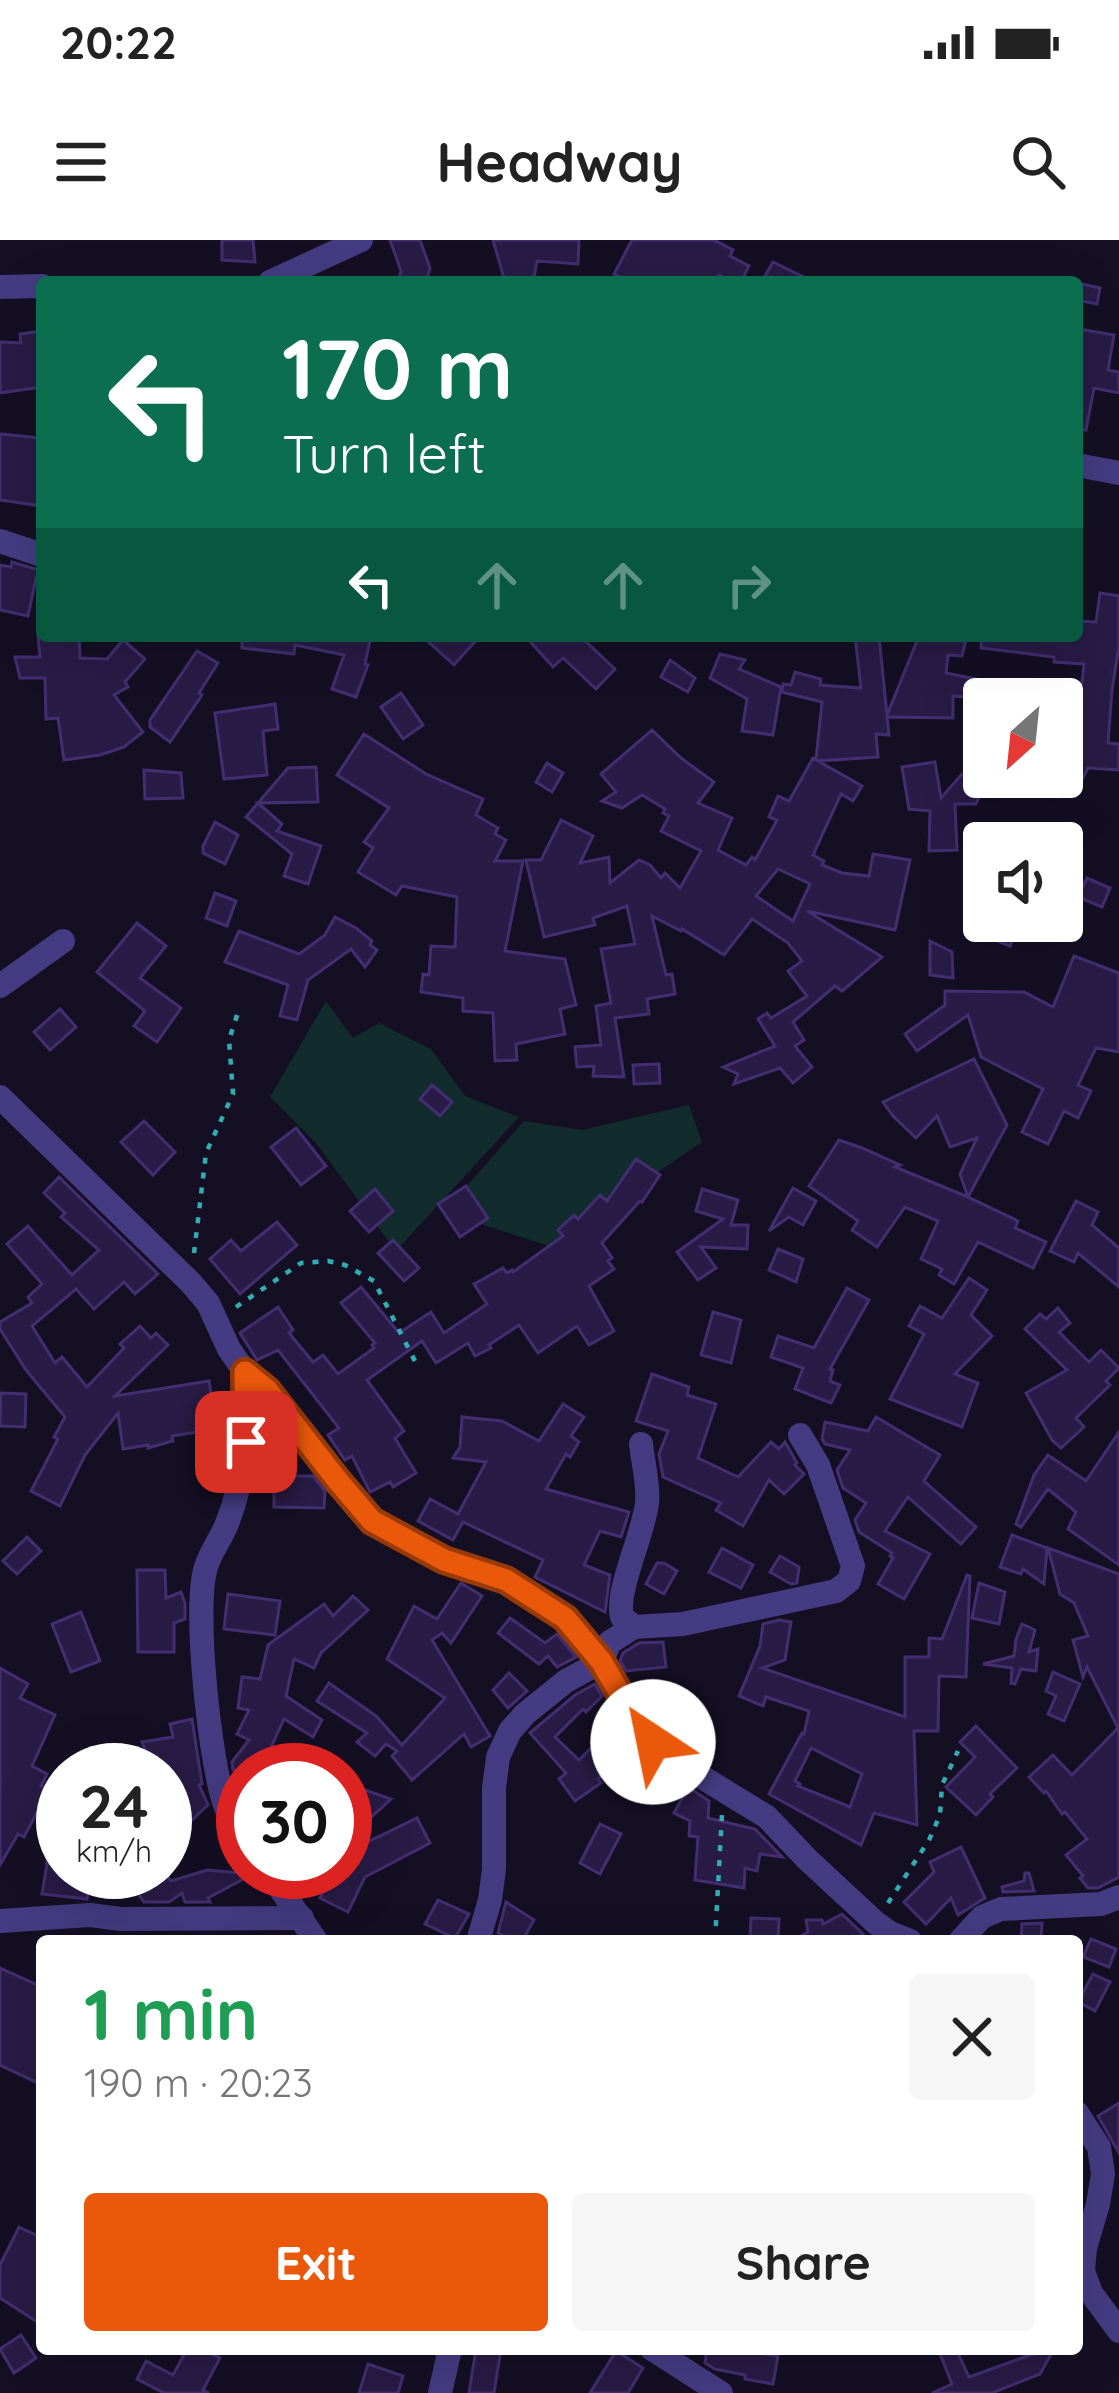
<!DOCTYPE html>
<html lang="en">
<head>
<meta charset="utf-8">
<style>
	:root { --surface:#fff; --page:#f6f6f6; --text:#222; --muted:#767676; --accent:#ea580c }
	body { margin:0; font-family:Quicksand,sans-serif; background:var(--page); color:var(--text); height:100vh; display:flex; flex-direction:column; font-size:45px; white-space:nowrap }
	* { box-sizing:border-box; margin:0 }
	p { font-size:39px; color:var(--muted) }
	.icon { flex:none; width:66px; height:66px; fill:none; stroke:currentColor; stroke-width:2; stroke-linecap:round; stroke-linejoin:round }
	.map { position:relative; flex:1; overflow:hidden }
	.sheet { position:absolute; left:36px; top:1695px; width:1047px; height:420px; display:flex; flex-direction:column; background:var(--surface); border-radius:12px; box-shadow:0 12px 48px #0002 }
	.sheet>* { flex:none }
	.hud { position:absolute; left:36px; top:36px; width:1047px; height:366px; border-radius:12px; box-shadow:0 12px 48px #0002; background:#0b6e4f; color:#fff; overflow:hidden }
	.needle { width:78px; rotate:207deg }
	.fabs { position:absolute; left:963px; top:438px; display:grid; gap:24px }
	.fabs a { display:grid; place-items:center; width:120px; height:120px; border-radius:12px; background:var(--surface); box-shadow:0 12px 48px #0002; font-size:60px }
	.speed { position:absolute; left:36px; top:1503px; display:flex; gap:24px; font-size:60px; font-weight:700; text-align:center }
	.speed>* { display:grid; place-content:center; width:156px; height:156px; border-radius:50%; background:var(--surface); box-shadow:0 12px 48px #0002; line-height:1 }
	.speed small { font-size:30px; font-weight:400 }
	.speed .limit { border:18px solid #d22; background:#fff; color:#111 }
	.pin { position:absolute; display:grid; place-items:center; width:102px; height:102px; color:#fff; margin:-51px; border-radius:24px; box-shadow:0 6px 18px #0006 }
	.me { position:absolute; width:132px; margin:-66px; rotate:326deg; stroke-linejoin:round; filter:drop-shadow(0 0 9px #0008) }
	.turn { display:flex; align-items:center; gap:42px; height:252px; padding:0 48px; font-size:54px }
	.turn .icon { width:156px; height:156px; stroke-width:2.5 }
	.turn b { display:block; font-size:84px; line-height:102px }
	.lanes { display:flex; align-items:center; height:114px; padding:0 48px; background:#0003; justify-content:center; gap:60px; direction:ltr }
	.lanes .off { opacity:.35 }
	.round { display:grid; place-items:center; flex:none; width:126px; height:126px; border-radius:12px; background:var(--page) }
	.summary { display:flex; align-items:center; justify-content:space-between; height:204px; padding:0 48px }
	h1 { font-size:72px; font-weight:800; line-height:90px; color:#1e9e55 }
	.button { display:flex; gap:24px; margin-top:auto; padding:24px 48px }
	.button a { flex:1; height:138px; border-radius:12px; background:var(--accent); color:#fff; font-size:48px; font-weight:800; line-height:138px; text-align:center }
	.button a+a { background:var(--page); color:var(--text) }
	.status { display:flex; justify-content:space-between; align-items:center; height:84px; padding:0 60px; background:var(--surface); direction:ltr }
	.status svg { height:33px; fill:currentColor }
	header { display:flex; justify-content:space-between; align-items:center; height:156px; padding:0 48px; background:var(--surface); font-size:54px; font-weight:800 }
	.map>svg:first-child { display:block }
</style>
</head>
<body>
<div class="status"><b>20:22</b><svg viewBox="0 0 49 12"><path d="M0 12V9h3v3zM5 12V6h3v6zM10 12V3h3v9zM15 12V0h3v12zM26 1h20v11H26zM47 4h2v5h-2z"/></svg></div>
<header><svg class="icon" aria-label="menu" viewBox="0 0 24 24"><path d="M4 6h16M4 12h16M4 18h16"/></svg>Headway<svg class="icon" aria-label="search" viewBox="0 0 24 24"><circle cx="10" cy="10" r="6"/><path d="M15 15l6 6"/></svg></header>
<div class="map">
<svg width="1119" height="2153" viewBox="0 0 1119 2153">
	<rect width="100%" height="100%" fill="#150f24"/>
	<g fill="#122c2e">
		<polygon points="326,761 353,798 379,783 431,809 465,856 519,877 396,1011 316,903 270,857"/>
		<polygon points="689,865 702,902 549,1006 444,972 524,881 582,890"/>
	</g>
	<g fill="#281b45" stroke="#422e70" stroke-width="3" fill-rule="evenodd">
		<polygon points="222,0 253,0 255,22 222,20"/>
		<polygon points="390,0 420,0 430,28 426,42 398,42 401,31"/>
		<polygon points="493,0 579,0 578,24 537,21 533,42 505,42"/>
		<polygon points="632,0 714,0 733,10 730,16 749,26 741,42 733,42 719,35 716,42 631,42 614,34"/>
		<polygon points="773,22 814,42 775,42 765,36"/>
		<polygon points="1077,43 1100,48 1097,64 1077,60"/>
		<polygon points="1079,89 1114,95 1108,130 1119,132 1119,153 1094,148 1086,190 1077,189"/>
		<polygon points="42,91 42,147 0,153 0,102 21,103 20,94"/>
		<polygon points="0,194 42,198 42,266 0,260"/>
		<polygon points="12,322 42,331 42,339 36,338 28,376 0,370 0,325 11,327"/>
		<polygon points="1100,353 1119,356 1119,406 1112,450 1108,503 1119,504 1119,530 1088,528 1079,545 1062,537 1062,457 1080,460 1084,424 1054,422 1054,417 981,408 982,396 1077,396 1077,381 1096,382"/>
		<polygon points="38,396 79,396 80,418 107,419 123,400 145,419 125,442 128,447 114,455 143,492 124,507 100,515 64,520 58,478 46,479 45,438 20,438 15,417 40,417"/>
		<polygon points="242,396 371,396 365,424 368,425 356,457 332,449 344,415 295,405 294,414 242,408"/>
		<polygon points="422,396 480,396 454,425"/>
		<polygon points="525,396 580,396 615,429 596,449 563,418 553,427"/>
		<path d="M855 396H879L887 475 919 396H967L962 416 948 415 946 433 990 442 988 459 953 456V478L887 477 889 495 876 494 878 517 818 521 862 546 853 561 841 554 813 615 824 621 822 625 842 633 869 636 873 614 910 620 895 690 807 671 882 717 842 751 835 746 793 782 804 800 795 806 812 827 793 843 780 828 734 844 738 834 723 827 775 806 758 779 767 773 771 778 807 756 788 731 802 721 788 703 752 679 724 715 682 689 681 691 652 676 666 735 672 734 675 754 647 759 649 774 615 778 624 837 593 836 594 826 577 827 575 807 601 805 596 766 611 763 601 709 635 704 627 666 593 678 595 685 544 697 526 620H541L561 580 593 596 580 623 609 617 610 643 639 620 650 625 661 638 665 633 680 648 701 611 661 591 669 576 663 573 665 569 642 555 622 568 602 561 616 552 601 534 652 490 681 518 714 542 698 563 732 578 718 610 746 625 752 617 755 620 777 580 769 577 778 556 789 561 813 518 816 519 822 462 782 452 783 444 791 445 795 432 821 439 820 445 861 448ZM778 629 810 644 793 681 756 656Z"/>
		<polygon points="197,411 218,423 199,453 202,455 170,502 150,487 150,480"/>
		<polygon points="720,414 745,420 739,429 781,447 773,495 742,491 747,459 710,438"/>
		<polygon points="670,420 695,438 688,452 661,437"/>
		<polygon points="401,453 423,485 403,499 381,467"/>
		<polygon points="275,464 278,489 263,491 267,535 224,539 215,473"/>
		<polygon points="364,494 426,534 483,559 476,575 498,588 495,594 506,600 495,621 523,621 505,711 565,719 576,765 560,769 565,794 516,804 517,820 495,821 493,773 463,771 463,758 421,752 423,734 429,735 431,706 455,707 457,657 402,646 396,655 358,632 373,608 364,602 389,568 337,535"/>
		<polygon points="935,522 941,558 962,534 984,545 976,564 955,564 957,610 929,611 930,571 909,569 902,527"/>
		<polygon points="547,523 563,533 552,552 536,542"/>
		<polygon points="316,527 318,562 258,563 282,584 277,591 321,606 308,644 284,636 292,614 246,577 288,528"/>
		<polygon points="144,530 181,533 183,558 145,559"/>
		<polygon points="1040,537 1062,537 1059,557 1038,554"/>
		<polygon points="215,582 238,595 225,624 203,613 203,606"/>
		<polygon points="1087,638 1110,648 1102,667 1078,657"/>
		<polygon points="215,653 236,661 227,686 206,678"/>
		<polygon points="335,677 356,688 372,701 370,705 377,710 365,727 351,709 308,740 297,780 280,776 288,745 225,722 239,691 299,714 325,695"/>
		<polygon points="997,681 1018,687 1010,706 990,698"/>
		<polygon points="137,683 166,706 140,738 181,768 157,802 134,786 145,771 97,732"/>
		<polygon points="930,701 952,712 953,738 930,735"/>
		<polygon points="1074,716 1119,733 1119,812 1096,808 1078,845 1091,851 1078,878 1064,871 1048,904 1022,892 1043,849 981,817 968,775 917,811 905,794 945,765 945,751 1024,752 1053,767"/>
		<polygon points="60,769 76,787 50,810 34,792"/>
		<polygon points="974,819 1007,885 968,957 1018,981 1015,988 1046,1002 1033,1028 978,1002 954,1044 939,1035 942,1029 921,1019 938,981 905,967 877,1007 852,990 858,981 809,946 839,900 862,908 900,925 895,927 968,957 960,934 977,898 950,907 937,876 916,898 893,876 883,862"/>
		<polygon points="659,824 660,843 634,844 633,825"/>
		<polygon points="432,845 452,862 440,876 420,859"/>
		<polygon points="144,881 175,912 153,935 121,902"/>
		<polygon points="296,888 326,926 301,945 271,907"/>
		<polygon points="636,919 660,935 642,962 640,961 602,1003 612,1018 608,1021 614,1029 589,1046 614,1091 589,1105 577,1086 538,1113 519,1085 489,1105 491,1108 475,1116 468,1103 436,1123 422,1101 367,1140 404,1191 395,1198 416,1233 393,1247 390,1242 370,1252 352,1216 345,1220 328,1195 339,1188 278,1110 257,1120 240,1093 278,1067 293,1090 289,1093 313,1122 323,1115 338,1134 374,1108 372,1105 375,1103 341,1063 361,1047 399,1093 431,1072 444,1093 487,1064 474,1044 503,1028 507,1033 512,1030 513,1032 563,996 558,990 574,975 578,979 600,955 607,961"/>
		<polygon points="59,937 158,1034 135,1054 124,1042 94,1069 76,1049 32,1086 55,1123 62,1117 87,1147 124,1108 120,1104 140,1086 151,1098 156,1093 168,1105 115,1156 209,1141 217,1189 172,1196 173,1201 148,1208 148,1205 123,1209 118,1173 85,1215 60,1266 31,1251 58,1199 54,1197 65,1177 26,1130 0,1089 0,1082 32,1063 28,1057 42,1044 7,1004 28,986 72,1035 99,1010 61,977 65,973 44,953"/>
		<polygon points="466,946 488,978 460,997 438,964"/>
		<polygon points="793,948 816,961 803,985 789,977 769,991"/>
		<polygon points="375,949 393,971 369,992 350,971"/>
		<polygon points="702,949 738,960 731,985 748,985 747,1009 701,1007 716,1028 698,1040 677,1012 723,979 696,971"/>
		<polygon points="1076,961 1098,972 1092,985 1119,1008 1119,1047 1078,1013 1074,1022 1050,1011"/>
		<polygon points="277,982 297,1005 240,1054 210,1019 231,1000 241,1011"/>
		<polygon points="393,1000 419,1028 404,1041 378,1013"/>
		<polygon points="778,1009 803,1019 796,1042 769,1030"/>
		<polygon points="969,1038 987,1050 971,1075 992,1096 955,1134 978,1143 962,1187 890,1159 924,1094 909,1086 920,1066 942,1078"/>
		<polygon points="847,1048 869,1060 830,1129 833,1130 830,1141 840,1145 831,1163 795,1149 803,1128 771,1117 778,1096 814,1108"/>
		<polygon points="1058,1068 1070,1083 1059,1092 1089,1122 1101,1110 1119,1128 1106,1141 1110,1145 1076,1178 1084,1187 1061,1208 1052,1200 1026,1153 1067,1130 1025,1089 1040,1074 1046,1079"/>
		<polygon points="713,1072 741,1080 731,1123 701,1115"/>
		<polygon points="652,1134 689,1147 687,1155 716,1164 698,1218 738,1237 771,1202 779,1209 785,1202 797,1223 795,1225 804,1234 784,1254 769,1240 743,1286 716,1270 721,1263 663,1237 659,1214 668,1191 636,1181"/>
		<polygon points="1,1153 26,1154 25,1187 0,1186"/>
		<polygon points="563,1164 584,1177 571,1196 579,1202 570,1217 566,1214 546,1249 629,1272 621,1297 600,1291 584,1325 610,1335 605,1372 535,1337 543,1320 463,1282 453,1300 418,1281 430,1259 458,1274 486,1222 453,1218 460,1207 462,1177 502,1181 539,1201"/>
		<polygon points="876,1177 940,1215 924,1241 976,1287 961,1304 908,1257 885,1291 930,1314 904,1359 878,1344 893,1318 890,1316 892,1313 859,1292 855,1280 866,1263 843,1248 837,1230 850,1210 825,1204 822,1199 825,1182 868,1191"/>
		<polygon points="1119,1192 1119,1325 1068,1289 1076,1272 1048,1249 1021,1287 1016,1284 1034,1235 1048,1215 1086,1241"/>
		<polygon points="274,1216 293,1216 293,1236 313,1236 325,1251 324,1268 274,1267"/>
		<polygon points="1012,1295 1047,1308 1044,1344 1023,1329 1021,1334 1000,1327"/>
		<polygon points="27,1297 41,1311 17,1334 3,1321"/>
		<polygon points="722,1308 753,1325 741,1348 709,1332"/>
		<polygon points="1048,1308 1119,1334 1119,1637 1098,1648 1088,1648 1080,1638 1083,1636 1066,1615 1087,1599 1065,1572 1062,1574 1046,1551 1044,1553 1029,1537 1053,1515 1072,1535 1118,1488 1087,1427 1083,1437 1073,1400 1088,1396 1074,1363 1060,1354"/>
		<polygon points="780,1316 799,1327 797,1343 791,1344 770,1332"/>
		<polygon points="657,1323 664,1323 677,1331 664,1354 646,1344"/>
		<polygon points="137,1330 165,1330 166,1358 181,1352 185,1363 185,1379 174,1383 174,1412 138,1412"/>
		<path d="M967 1335 970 1336 966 1437 939 1436 938 1491H914L917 1585 874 1573 861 1605 769 1554 802 1493 804 1494 809 1471 766 1457 763 1466 739 1456 760 1406 763 1384 779 1380 791 1382 785 1420 762 1428 905 1477V1417H929V1398L942 1399ZM811 1508 862 1534 850 1567 798 1546 800 1544 795 1541Z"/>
		<polygon points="461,1343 482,1356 451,1403 442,1393 432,1400 490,1496 471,1507 464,1494 412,1540 392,1516 397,1511 386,1504 375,1516 357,1502 367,1493 317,1461 329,1443 376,1476 402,1505 445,1458 387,1419 414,1366 437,1379"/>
		<polygon points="979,1343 1005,1352 999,1384 972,1378"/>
		<polygon points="228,1354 280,1361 275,1395 224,1389"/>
		<polygon points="353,1356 368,1370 321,1413 314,1428 294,1419 286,1456 322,1480 313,1497 284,1479 268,1514 283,1530 233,1530 232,1522 249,1500 237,1494 249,1470 238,1468 242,1437 260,1439 268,1405 324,1364 333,1376"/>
		<polygon points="81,1372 100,1421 71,1432 52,1384"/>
		<polygon points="510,1378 545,1403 557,1394 576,1417 557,1427 548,1416 539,1424 498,1393"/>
		<polygon points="1022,1384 1035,1390 1029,1412 1038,1409 1036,1431 1021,1429 1015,1444 1011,1443 1012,1428 983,1424 1014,1416 1016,1399"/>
		<polygon points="663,1402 666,1427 626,1431 620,1421 623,1413 639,1403"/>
		<polygon points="0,1428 28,1444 20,1458 55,1475 32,1526 47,1534 41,1546 50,1548 24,1597 18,1594 0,1625"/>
		<polygon points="1053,1432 1080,1444 1064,1481 1048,1474 1056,1456 1046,1451"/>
		<polygon points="509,1433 527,1451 508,1468 493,1450"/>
		<polygon points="595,1444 602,1456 586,1472 583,1469 555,1497 579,1520 602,1497 621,1517 598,1539 601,1543 575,1561 559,1539 566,1533 530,1493 575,1455"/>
		<polygon points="192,1479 202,1544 199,1545 208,1565 174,1597 165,1589 165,1530 154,1530 142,1502 173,1497 170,1484"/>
		<polygon points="976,1486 1017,1528 990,1554 993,1557 976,1575 946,1547 975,1517 960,1502"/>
		<polygon points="688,1547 709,1561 708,1578 755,1589 782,1617 760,1614 757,1631 745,1628 744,1648 695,1640 698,1597 689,1596 690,1581 674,1573"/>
		<polygon points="365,1550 391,1559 345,1601 345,1575 360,1562"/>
		<polygon points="417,1578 430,1603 365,1637 348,1672 320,1658 324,1650 293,1632 345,1632 345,1613"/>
		<polygon points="600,1584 621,1594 600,1634 580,1623"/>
		<polygon points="53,1588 63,1588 63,1632 91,1632 87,1659 42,1654"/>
		<polygon points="961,1607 985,1658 958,1675 951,1658 926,1684 904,1662 934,1632 930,1622"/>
		<polygon points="207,1630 253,1634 208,1658 210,1662 185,1662 182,1653 169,1662 144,1662 122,1632 164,1632 171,1641"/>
		<polygon points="1025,1633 1029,1633 1034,1651 1003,1652 1002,1647 1024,1641"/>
		<polygon points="438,1660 469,1674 455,1698 425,1684"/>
		<polygon points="506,1662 534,1680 522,1701 514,1701 498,1693"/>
		<polygon points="842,1674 863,1694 850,1701 839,1701 837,1697 792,1701 808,1692 806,1680 822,1680 823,1684"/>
		<polygon points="751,1678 779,1679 778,1701 750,1701"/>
		<polygon points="1042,1683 1041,1701 1021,1701 1022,1684"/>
		<polygon points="1091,1699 1116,1709 1109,1727 1083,1717"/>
		<polygon points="0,1728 42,1747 42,1845 0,1825"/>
		<polygon points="1093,1734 1110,1742 1095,1771 1078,1762"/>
		<polygon points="1119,1863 1119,1913 1098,1876"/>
		<polygon points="19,1987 42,1998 42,2085 0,2058 0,2025"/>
		<polygon points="21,2095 36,2118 14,2133 0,2109"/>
		<polygon points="187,2109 218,2109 214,2115 220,2118 203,2150 209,2153 164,2153 137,2139 146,2121 173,2135"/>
		<polygon points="476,2109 501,2109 494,2153 469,2153"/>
		<polygon points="707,2109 739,2109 778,2116 773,2144 745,2139 745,2135 715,2129 705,2123"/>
		<polygon points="938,2109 956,2109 969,2137 1047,2109 1054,2109 1040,2134 992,2153 932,2153 952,2144"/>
		<polygon points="616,2111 643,2128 628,2153 590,2153"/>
		<polygon points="368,2124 403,2136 398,2153 359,2153"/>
	</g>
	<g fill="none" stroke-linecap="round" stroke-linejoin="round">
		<g stroke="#31aeb4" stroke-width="4.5" stroke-dasharray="6 9" stroke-linecap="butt">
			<polyline points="194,1013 206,913 233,854 229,800 239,769"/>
			<polyline points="236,1067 301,1023 328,1021 345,1025 374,1041 418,1127"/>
			<polyline points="888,1663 929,1600 940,1575 942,1545 958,1511"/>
			<polyline points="715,1701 722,1574"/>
		</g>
		<g stroke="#453b82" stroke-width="24">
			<polyline points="270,42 361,0"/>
			<polyline points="0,47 42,46"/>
			<polyline points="1077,225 1119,233"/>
			<polyline points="0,301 42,315"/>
			<polyline points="0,746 63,701"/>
			<polyline points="0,857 191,1043 208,1063 229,1109 245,1132 267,1150 338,1241 372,1281 444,1320 506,1341 529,1353 565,1378 601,1422 637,1483 653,1502 705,1539 767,1577 808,1620 876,1683 890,1693 910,1701"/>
			<path d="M634 1387 622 1377C615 1352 644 1293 647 1263 649 1245 643 1223 641 1204"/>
			<path d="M243 1597C236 1586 229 1577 225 1565 210 1523 193 1368 206 1327 210 1313 220 1300 226 1286 247 1236 246 1186 245 1132"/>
			<polyline points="269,1632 316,1701"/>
			<polyline points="0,1681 90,1675 121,1679 302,1678"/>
			<polyline points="478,1701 490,1660 494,1629 494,1548 498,1517 510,1491 525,1474 566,1441 601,1422 610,1402 634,1387 683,1384 836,1351 849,1341 853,1326 818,1225 800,1195"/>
			<polyline points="960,1701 982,1677 1001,1669 1101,1664 1119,1657"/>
			<polyline points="1077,1873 1099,1907 1103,1934 1098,1964 1085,2008 1083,2031 1091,2053 1119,2091"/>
			<polyline points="652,2109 721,2153"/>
			<polyline points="440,2153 450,2109"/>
		</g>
	</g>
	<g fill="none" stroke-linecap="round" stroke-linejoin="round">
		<g stroke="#983908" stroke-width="30">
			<polyline id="route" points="246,1202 245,1132 267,1150 338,1241 372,1281 444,1320 506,1340 565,1378 601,1421 637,1483 653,1502"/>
		</g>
		<use href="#route" stroke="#ea580c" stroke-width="21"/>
	</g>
</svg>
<div class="fabs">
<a><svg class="needle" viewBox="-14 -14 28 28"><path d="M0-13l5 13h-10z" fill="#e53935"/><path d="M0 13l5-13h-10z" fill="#767676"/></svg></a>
<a><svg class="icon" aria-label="sound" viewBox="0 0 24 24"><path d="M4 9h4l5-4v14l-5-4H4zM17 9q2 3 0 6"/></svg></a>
</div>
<div class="speed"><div>24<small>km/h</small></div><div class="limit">30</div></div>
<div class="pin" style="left:246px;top:1202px;background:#d93025"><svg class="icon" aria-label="arrive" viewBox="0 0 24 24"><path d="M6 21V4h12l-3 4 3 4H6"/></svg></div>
<svg class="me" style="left:653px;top:1502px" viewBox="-20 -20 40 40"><circle r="19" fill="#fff"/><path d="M0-13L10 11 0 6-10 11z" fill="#ea580c"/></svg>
<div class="hud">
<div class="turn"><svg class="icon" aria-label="left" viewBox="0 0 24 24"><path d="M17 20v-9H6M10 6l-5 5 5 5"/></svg><div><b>170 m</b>Turn left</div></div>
<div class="lanes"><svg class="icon" aria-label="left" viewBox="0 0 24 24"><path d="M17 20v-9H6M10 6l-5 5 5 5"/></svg><svg class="icon off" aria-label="ahead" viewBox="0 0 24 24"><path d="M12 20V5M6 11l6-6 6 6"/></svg><svg class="icon off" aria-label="ahead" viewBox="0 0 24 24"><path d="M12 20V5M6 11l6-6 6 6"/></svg><svg class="icon off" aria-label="right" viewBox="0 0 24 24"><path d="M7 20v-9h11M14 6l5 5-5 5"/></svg></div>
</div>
<section class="sheet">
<div class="summary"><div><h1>1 min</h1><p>190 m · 20:23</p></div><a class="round"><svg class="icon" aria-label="close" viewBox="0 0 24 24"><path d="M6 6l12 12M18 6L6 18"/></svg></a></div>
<div class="button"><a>Exit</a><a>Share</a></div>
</section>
</div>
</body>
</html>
